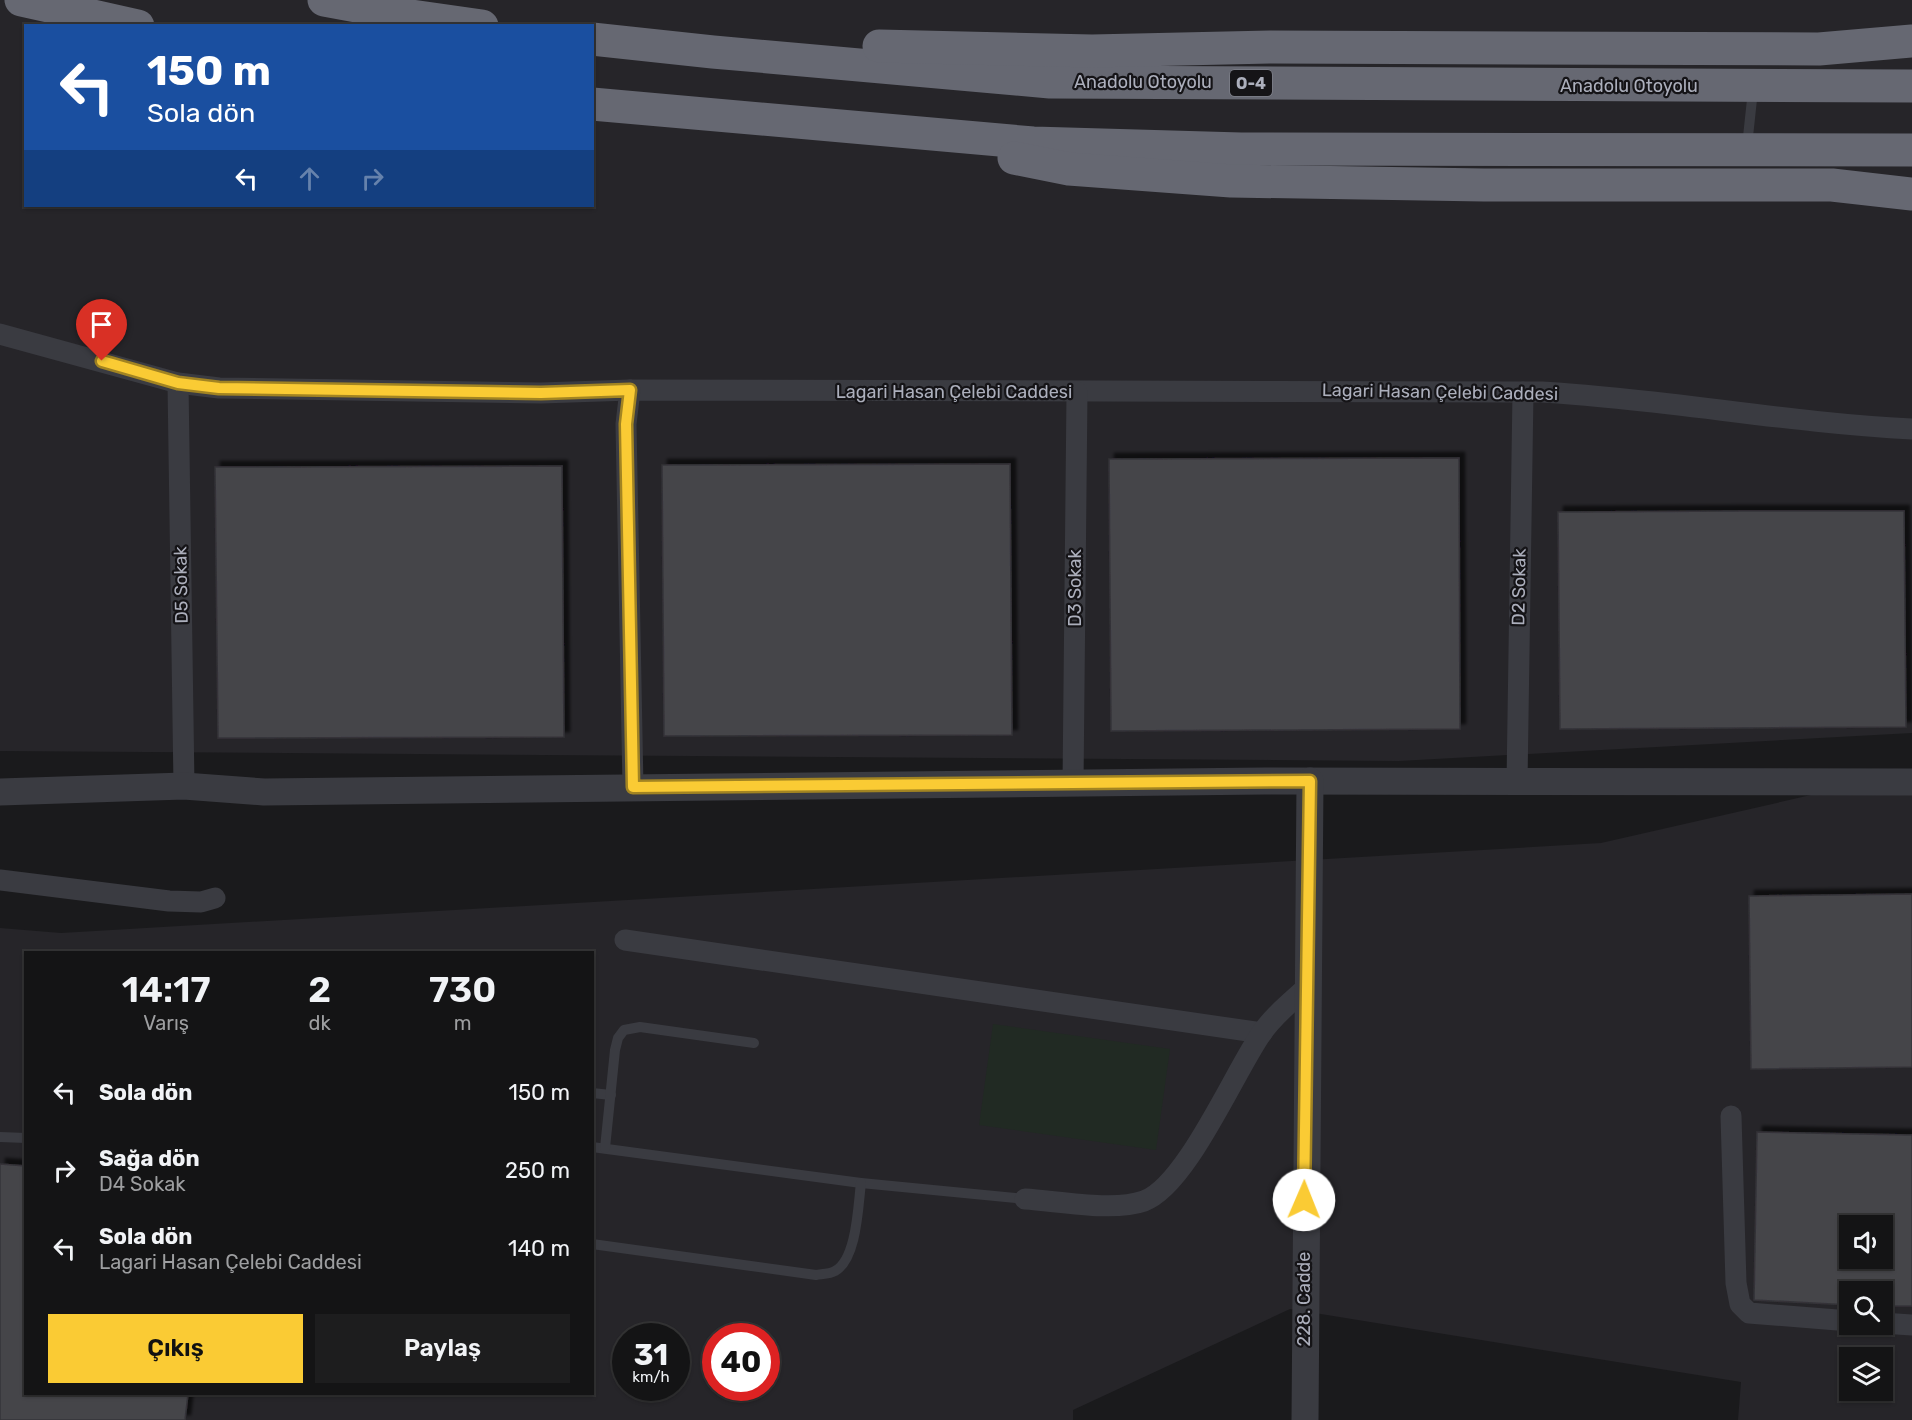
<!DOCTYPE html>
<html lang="tr">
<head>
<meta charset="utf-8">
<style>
	:root { --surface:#141415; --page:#1d1d1e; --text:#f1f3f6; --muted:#9d9ea0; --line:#333334; --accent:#facb34 }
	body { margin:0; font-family:Rubik,sans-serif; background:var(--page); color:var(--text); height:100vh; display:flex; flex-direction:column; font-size:22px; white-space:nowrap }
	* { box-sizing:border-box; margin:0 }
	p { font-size:20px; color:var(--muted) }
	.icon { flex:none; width:33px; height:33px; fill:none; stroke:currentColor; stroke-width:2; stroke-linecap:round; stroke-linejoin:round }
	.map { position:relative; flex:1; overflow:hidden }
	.sheet { position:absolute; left:24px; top:951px; width:570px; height:444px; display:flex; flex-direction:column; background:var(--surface); border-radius:0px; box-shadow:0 2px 4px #0004,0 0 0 2px var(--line) }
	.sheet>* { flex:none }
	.banner { position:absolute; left:24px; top:24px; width:570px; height:183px; border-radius:0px; box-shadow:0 2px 4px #0004,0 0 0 2px var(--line); background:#1a4fa0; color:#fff; overflow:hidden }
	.tools { position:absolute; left:1839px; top:1215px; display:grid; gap:12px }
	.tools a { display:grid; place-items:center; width:54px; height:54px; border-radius:0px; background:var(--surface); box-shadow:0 2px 4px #0004,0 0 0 2px var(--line); font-size:30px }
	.speed { position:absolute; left:612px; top:1323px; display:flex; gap:12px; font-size:30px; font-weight:700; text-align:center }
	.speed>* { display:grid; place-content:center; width:78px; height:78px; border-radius:50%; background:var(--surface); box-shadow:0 2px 4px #0004,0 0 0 2px var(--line); line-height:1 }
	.speed small { font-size:15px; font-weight:400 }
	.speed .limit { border:9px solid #d22; background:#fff; color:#111 }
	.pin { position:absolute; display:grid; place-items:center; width:51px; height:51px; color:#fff; margin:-62px -26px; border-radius:50% 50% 50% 0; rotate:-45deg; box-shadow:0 0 6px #0007 }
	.pin .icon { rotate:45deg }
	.me { position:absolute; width:66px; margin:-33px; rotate:1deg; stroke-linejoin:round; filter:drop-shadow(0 0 4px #0008) }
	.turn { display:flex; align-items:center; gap:21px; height:126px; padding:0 24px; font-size:27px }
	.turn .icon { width:78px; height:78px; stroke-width:2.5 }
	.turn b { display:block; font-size:42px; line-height:51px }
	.lanes { display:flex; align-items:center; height:57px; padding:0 24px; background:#0003; justify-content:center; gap:30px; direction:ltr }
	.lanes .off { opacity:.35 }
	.eta { display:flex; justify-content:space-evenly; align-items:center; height:102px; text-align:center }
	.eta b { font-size:36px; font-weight:600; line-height:42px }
	.button { display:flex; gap:12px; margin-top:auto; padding:12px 24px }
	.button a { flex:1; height:69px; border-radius:0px; background:var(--accent); color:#111; font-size:24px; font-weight:600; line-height:69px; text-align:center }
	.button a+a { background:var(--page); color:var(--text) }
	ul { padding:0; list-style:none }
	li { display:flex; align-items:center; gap:18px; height:78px; padding:0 24px }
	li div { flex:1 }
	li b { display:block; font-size:22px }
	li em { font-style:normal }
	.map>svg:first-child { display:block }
</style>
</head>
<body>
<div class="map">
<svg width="1912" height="1420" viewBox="0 0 1912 1420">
	<defs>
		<filter id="shadow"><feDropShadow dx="5.5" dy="-5.5" stdDeviation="1.5" flood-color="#0009"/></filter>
	</defs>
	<rect width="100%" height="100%" fill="#1a1a1c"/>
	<g fill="#262529" fill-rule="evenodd">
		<path d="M0 0H1912V733L1399 761 0 751ZM26 26H592V206H26Z"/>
		<path d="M1912 772V1420H1738L1741 1382 1290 1309 1073 1410V1420H0V928L61 933 1601 843ZM26 952H592V1394H26ZM1850 1226H1882V1258H1850ZM1850 1292H1882V1324H1850ZM626 1336H676V1388H626ZM716 1336H766V1388H716ZM1850 1358H1882V1390H1850Z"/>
	</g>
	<polygon fill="#212a23" points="993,1024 1170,1049 1156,1150 979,1125"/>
	<g fill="#444449" stroke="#343338" stroke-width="1.5" fill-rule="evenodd" filter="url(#shadow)">
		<polygon points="1459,458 1460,729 1111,731 1109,459"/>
		<polygon points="1010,464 1012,735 664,736 662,465"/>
		<polygon points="562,466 564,737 218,738 215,467"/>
		<polygon points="1739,511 1904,511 1906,727 1560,729 1558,512"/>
		<polygon points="1912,894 1912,1067 1751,1069 1749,896"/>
		<path d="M1757 1132 1912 1135V1306H1882V1292H1850V1305L1754 1300ZM1850 1226H1882V1258H1850Z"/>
		<polygon points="0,1164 26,1166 26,1394 188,1394 185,1420 0,1420"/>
	</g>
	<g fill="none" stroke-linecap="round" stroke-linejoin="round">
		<g stroke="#3a3b41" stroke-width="10">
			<polyline points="1747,146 1753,90"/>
			<polyline points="592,1093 611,1095"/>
			<polyline points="0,1137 26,1138"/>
			<polyline points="592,1147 861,1183 1025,1199"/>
			<polyline points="605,1148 615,1050 618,1038 624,1030 640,1027 754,1043"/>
			<path d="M592 1244 816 1275C822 1274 830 1274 835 1271 857 1259 858 1206 861 1183"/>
		</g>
		<g stroke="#3a3b41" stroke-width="21">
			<path d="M0 334 178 383 219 388 541 393 630 390 1542 392C1666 399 1788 423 1912 429"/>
			<polyline points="178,383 184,786"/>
			<polyline points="630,390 626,424 633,787"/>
			<polyline points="1517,783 1523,392"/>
			<polyline points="1073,785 1077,392"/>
			<polyline points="0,880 169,901 201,902 215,898"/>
			<polyline points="625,940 1262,1033"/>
			<polyline points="1731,1116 1736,1283 1740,1304 1749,1313 1850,1321"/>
			<path d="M1025 1199C1058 1201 1113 1212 1144 1201 1186 1186 1234 1073 1261 1034 1273 1016 1291 1002 1306 988"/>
			<polyline points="1882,1323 1912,1325"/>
		</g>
		<g stroke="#3a3b41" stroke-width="27">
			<polyline points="0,792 184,786 264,792 1265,781 1912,782"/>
			<polyline points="1305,1420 1310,781"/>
		</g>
		<g stroke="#666872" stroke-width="33">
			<polyline points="21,0 138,26"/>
			<polyline points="324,0 411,16 482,26"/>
			<polyline points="592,39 713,52 1050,82 1912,86"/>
			<polyline points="879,46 1092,51 1270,47 1819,49 1912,41"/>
			<polyline points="592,104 1033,143 1241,149 1912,150"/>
			<polyline points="1014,158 1069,169 1231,181 1484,185 1832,185 1912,194"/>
		</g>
	</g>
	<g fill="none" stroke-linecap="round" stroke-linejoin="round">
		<g stroke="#a28422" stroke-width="15">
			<polyline id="route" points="102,361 178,383 219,388 541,393 630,390 626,424 633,787 1310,781 1304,1200"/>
		</g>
		<use href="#route" stroke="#facb34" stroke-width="10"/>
	</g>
	<g text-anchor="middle" stroke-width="4.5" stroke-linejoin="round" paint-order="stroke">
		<rect fill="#151417" stroke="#7f808a" stroke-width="1.5" x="1230" y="70" width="42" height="26" rx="4.5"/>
		<g font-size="16" font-weight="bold" fill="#acafbc">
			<text x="1251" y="89">O-4</text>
		</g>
		<g font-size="18" fill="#acafbc" stroke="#151417">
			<text x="1143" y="88">Anadolu Otoyolu</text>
			<text x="1629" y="92">Anadolu Otoyolu</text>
			<text x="954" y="398">Lagari Hasan Çelebi Caddesi</text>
			<text transform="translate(1440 392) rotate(1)" y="6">Lagari Hasan Çelebi Caddesi</text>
			<text transform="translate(181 585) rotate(-91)" y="6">D5 Sokak</text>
			<text transform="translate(1519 587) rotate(-89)" y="6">D2 Sokak</text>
			<text transform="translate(1075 588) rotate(-90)" y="6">D3 Sokak</text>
			<text transform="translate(1304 1299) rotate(-90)" y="6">228. Cadde</text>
		</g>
	</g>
</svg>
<div class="tools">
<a><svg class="icon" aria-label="sound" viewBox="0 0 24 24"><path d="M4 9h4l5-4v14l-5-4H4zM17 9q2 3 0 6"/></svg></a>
<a><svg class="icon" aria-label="search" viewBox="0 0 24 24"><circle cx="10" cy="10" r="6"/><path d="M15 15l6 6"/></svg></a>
<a><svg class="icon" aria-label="layers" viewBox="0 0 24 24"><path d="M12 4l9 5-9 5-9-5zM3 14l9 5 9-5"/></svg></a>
</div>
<div class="speed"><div>31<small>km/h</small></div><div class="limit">40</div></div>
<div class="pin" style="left:102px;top:361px;background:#d93025"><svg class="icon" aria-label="arrive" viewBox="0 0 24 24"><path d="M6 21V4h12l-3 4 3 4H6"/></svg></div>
<svg class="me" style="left:1304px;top:1200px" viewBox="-20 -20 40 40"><circle r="19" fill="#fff"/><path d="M0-13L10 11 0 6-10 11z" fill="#facb34"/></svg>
<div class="banner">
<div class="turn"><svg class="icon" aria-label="left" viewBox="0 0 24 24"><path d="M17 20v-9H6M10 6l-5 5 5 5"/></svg><div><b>150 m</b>Sola dön</div></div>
<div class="lanes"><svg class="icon" aria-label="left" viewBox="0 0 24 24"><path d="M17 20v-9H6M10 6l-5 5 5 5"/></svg><svg class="icon off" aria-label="ahead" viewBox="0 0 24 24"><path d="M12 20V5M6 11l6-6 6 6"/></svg><svg class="icon off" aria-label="right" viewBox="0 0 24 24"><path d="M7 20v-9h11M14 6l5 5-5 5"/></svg></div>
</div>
<section class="sheet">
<div class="eta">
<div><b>14:17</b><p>Varış</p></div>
<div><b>2</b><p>dk</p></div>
<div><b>730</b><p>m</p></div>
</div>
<ul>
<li><svg class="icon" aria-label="left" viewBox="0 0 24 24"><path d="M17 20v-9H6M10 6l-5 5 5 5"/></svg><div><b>Sola dön</b></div><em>150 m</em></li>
<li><svg class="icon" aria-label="right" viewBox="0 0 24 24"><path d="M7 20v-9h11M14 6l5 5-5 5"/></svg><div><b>Sağa dön</b><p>D4 Sokak</p></div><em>250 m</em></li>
<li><svg class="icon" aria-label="left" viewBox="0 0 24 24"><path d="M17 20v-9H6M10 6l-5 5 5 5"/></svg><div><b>Sola dön</b><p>Lagari Hasan Çelebi Caddesi</p></div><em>140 m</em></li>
</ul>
<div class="button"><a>Çıkış</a><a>Paylaş</a></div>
</section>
</div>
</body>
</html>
